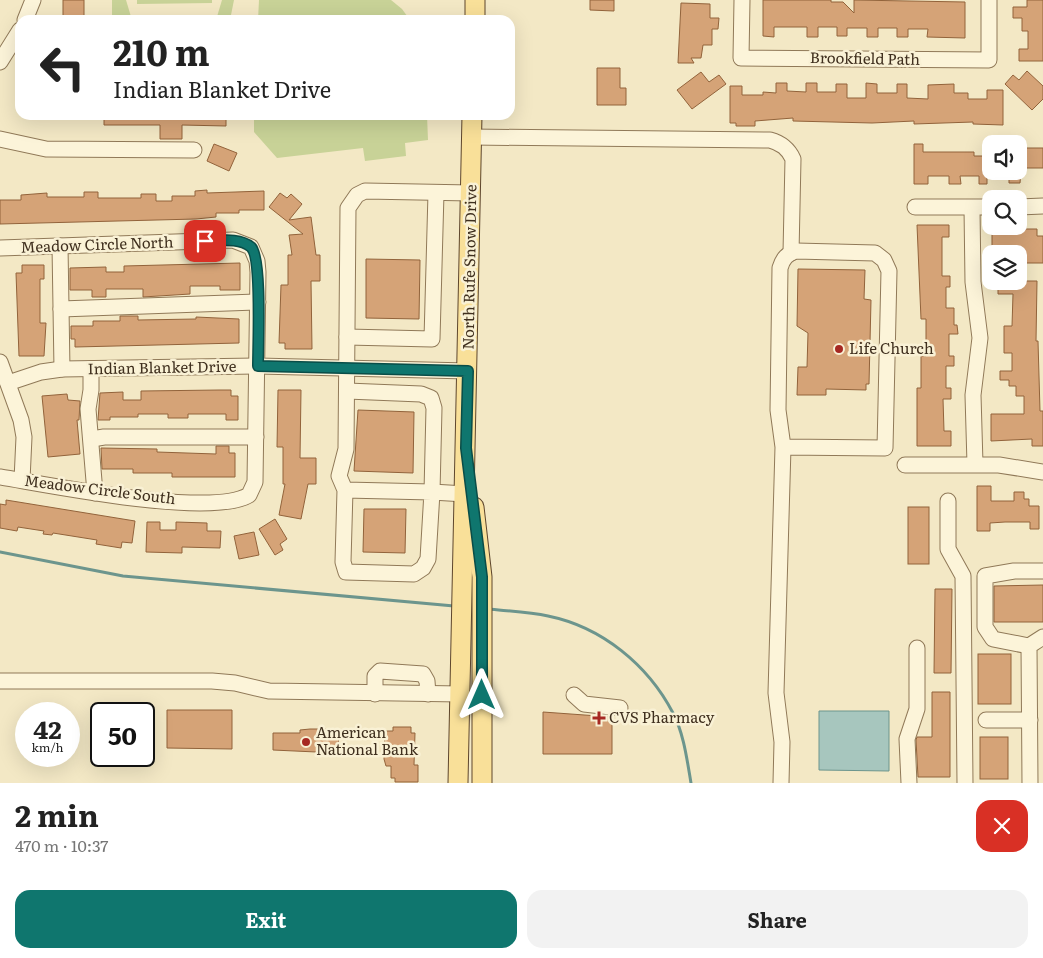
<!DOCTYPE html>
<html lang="en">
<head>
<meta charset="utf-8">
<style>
	:root { --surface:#fff; --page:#f2f2f2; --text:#222; --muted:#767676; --accent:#0f766e }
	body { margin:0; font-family:Literata,serif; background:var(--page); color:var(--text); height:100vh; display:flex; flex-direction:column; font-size:19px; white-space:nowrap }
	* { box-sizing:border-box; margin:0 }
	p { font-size:16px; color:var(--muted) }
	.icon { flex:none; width:28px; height:28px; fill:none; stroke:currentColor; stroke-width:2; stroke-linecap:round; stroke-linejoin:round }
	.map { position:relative; height:783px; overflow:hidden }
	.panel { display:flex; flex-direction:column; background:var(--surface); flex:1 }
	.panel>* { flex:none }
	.hud { position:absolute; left:15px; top:15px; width:500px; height:105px; border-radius:15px; box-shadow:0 5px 20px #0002; background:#fff; color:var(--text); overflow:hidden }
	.fabs { position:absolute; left:982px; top:135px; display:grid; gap:10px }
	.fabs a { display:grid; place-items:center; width:45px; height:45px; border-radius:10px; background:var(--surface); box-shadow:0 5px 20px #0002; font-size:25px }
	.speed { position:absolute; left:15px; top:702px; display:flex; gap:10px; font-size:25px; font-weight:700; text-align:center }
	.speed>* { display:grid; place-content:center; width:65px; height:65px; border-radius:50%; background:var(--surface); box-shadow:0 5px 20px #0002; line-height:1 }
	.speed small { font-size:12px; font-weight:400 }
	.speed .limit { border:2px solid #111; border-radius:8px; background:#fff; color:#111 }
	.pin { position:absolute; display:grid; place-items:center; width:42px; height:42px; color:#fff; margin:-21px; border-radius:10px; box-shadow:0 2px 8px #0006 }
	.me { position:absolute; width:55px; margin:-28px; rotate:0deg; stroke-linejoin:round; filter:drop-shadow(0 0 4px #0008) }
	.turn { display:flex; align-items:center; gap:18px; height:105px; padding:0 15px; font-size:22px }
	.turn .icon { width:65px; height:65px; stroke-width:2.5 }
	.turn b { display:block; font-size:35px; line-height:42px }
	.round { display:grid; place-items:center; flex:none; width:52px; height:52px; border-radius:15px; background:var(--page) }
	.head { display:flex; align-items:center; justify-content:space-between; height:85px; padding:0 15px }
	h1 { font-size:30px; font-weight:700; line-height:38px }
	.action { display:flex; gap:10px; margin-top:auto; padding:10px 15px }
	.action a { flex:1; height:58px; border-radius:15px; background:var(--accent); color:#fff; font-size:20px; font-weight:700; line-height:58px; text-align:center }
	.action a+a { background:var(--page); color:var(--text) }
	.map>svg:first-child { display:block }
</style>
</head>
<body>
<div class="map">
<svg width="1043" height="783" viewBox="0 0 1043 783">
	<rect width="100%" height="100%" fill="#f3e8c5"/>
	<g fill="#c8d297">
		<polygon points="112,0 126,0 132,20 112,20"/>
		<polygon points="137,0 212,0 212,3 137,4"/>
		<polygon points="222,0 234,0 230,20 216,20"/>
		<polygon points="259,0 391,0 402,9 410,20 258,20"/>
		<polygon points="254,115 427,115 428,140 405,143 406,156 365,161 363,148 277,158 254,132"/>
	</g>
	<polygon fill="#a7c6be" stroke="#6c958d" points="819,711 889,711 889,771 819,770"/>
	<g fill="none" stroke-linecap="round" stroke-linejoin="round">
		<g stroke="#6c958d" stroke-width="3">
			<polyline points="0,552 123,576 454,606"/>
			<path d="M488 609C508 611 529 612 548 616 602 627 648 665 673 713 684 734 687 760 691 783"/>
		</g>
	</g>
	<g fill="#d5a377" stroke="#92633b">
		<rect x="63" y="0" width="21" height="19"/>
		<polygon points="590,0 614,0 614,11 590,10"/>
		<polygon points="763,0 831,0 831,2 843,2 854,13 854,0 965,2 965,38 927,37 928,29 908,29 908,37 897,37 897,28 878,28 878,37 867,37 867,28 847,28 847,36 837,36 837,27 818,27 818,37 807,37 807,27 774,27 774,37 763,36"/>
		<polygon points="1027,0 1043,0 1043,61 1019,61 1019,49 1028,49 1028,31 1022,31 1022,18 1013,18 1013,7 1027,7"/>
		<polygon points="681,3 710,4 710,18 719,18 718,29 712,29 712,45 703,45 701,58 691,58 694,63 678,63"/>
		<polygon points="597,68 620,68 620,88 626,88 626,105 597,105"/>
		<polygon points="1027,71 1043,86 1043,99 1032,110 1005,84 1013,75 1019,80"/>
		<polygon points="701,72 709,82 719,75 726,84 692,109 677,90"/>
		<polygon points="776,83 787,83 787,91 806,92 806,83 817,83 817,92 836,92 836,84 847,84 847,98 866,98 866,83 877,84 877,93 897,93 897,84 907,84 907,98 928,99 928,85 954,84 954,93 968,93 968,99 987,99 987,90 1003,90 1003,125 973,124 973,122 914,124 914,121 872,123 793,121 793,118 755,121 755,126 736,126 736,123 730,123 730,86 742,86 742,95 763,95 763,92 776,93"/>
		<polygon points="104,115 226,115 226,126 182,125 182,139 160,139 160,125 104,125"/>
		<polygon points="214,144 237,153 229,171 207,161"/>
		<polygon points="914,144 923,144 923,152 974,152 974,156 991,156 991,175 987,175 987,184 979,184 979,176 960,176 961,184 949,184 949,176 928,176 928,184 914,184"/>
		<rect x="1019" y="148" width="24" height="20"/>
		<polygon points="1009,171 1021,171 1020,183 1009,183"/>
		<polygon points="207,190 207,193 264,191 264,210 239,210 239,213 216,213 216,217 196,219 0,224 0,200 21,200 21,195 47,193 47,197 84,197 84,192 98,192 98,198 141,198 141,194 156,194 156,201 172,201 172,196 195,196 195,191"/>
		<polygon points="280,193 287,198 291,194 302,204 289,220 311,217 316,255 320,255 320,281 311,281 312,349 285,349 285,343 279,343 281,285 288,285 288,255 292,255 289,235 303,234 269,207"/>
		<polygon points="917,225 949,225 949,237 942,237 942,276 950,276 950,287 946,287 946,308 954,308 954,325 957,325 958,334 949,334 949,356 954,356 954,366 946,366 946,388 951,388 951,399 943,399 944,431 951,431 951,446 917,446 917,388 921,388 921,356 926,356 926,319 921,319"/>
		<polygon points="992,229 1037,229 1037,236 1043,236 1043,263 1022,263 1022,251 992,254"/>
		<polygon points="366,259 420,260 419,319 366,318"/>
		<polygon points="240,263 240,290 220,290 220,286 190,286 190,294 143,297 143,289 106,289 106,297 92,297 92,290 70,290 70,268 106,267 106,272 124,272 124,266"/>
		<polygon points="22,265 44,265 44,279 40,279 40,323 46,323 44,356 19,356 16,273 22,273"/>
		<polygon points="798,269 865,270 864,299 871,300 869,384 866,384 866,390 826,389 826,395 797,395 798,367 807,367 808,333 797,326"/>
		<polygon points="998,281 1037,281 1036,341 1038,341 1040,411 1043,411 1043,446 1032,446 1032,439 991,441 991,414 1024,414 1024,396 1016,396 1016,386 1009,386 1009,380 1000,380 1000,371 1012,371 1012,353 1004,353 1004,326 1012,326 1013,294 998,294"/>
		<polygon points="120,316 138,316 138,320 196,319 196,317 239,319 239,343 75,347 75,339 71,339 71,326 93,326 93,321 120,321"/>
		<polygon points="219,390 231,390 231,396 238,396 238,420 226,420 226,414 188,414 188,418 168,418 168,414 138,414 138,417 110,417 110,420 98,420 100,393 123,392 123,400 141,400 141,391"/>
		<polygon points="278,390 301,390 300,458 316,458 316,484 308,484 301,519 279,515 285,484 283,484 283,447 277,447"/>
		<polygon points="67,394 68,400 80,401 79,420 77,420 80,454 48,457 42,396"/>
		<polygon points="358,410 414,412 413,473 354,471"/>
		<polygon points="216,446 229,446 229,453 235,453 235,477 172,477 172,473 133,473 133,469 102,469 101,448 157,449 157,452 216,454"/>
		<polygon points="977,486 991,486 991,501 1014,501 1014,492 1024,492 1024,499 1029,499 1029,506 1039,506 1039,529 1030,529 1030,522 1005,522 990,523 990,531 977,531"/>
		<polygon points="6,500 135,521 132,543 122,542 121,548 96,544 97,540 53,533 52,535 43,534 44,531 18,527 17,531 0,528 0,504 6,505"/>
		<rect x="908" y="507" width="21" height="57"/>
		<polygon points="364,509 406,509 405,553 363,552"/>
		<polygon points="275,519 287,539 280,544 283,550 275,555 259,529"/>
		<polygon points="147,522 160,522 160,530 176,530 176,522 207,523 207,531 221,531 220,548 182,547 182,553 146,552"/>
		<polygon points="254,532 259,555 239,559 234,536"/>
		<polygon points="1043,585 1043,622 994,622 994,586"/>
		<polygon points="935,589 952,589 951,673 934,673"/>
		<rect x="978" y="654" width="33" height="50"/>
		<polygon points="932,692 950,692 950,777 918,777 916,740 917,737 932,737"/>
		<polygon points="167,710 232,710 232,749 167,748"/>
		<polygon points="543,712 612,717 612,754 543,754"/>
		<polygon points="393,727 411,727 411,733 415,733 414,765 418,765 418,782 395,782 395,778 391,778 391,766 386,766 384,759 385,731 393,731"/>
		<polygon points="310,729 339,729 338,753 273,750 273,733 300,733 300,730"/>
		<rect x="980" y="737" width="28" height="42"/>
	</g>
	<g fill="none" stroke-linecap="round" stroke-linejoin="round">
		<g stroke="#907958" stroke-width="17">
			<g id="minor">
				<polyline points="742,0 741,58 989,60 989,0"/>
				<polyline points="25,20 33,0"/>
				<polyline points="0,62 20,30"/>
				<path d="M472 137 770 140C781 143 788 148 793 159L791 253"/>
				<polyline points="0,139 46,149 194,150"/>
				<polyline points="915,207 991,207"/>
				<polyline points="1019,207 1043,206"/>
				<polyline points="972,208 973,282 980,338 973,395 975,464"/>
				<polyline points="60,246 62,369"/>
				<path d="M0 248 233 240 251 247 257 261 258 272 255 482 249 495C211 518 49 485 0 477"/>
				<polyline points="61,309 258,302"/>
				<polyline points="347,337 432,339 436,193"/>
				<polyline points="0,362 21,420 24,437 22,480"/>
				<polyline points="91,369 91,390 88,409 95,493"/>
				<polyline points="8,383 41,372 62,369 258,366 468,371"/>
				<polyline points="347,391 421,394 431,398 434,408 432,492 465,494"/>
				<polyline points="92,439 104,437 256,437"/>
				<polyline points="905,465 999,465 1043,472"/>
				<polyline points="345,490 432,492 428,559 423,568 414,574 346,572 343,562 345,490 339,476 346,449 348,208 357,195 365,191 471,193"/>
				<polyline points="948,501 948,549 963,576 965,783"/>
				<polyline points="1029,646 993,639 985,627 985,576 1014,571 1043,571"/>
				<polyline points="0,681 212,681 235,683 269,691 461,694"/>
				<polyline points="375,694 375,676 380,671 423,674 427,681 428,694"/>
				<polyline points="574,695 584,704 620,708"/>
				<polyline points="986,720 1030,720"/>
				<path d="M781 783 782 742 776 693 783 447 885 448 889 271 884 260 875 253 796 251C787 254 783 258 780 268L778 410 783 447"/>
				<polyline points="909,783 907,739 917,709 917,648"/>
				<polyline points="1030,783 1029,646 1043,637"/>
			</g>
		</g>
		<g stroke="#5e462d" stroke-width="21">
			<g id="major">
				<polyline points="475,20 475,0"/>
				<polyline points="474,507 482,577 482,783"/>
				<polyline points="458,783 472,115"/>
			</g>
		</g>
		<use href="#minor" stroke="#fcf4d9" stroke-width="15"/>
		<use href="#major" stroke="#f9e099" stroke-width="19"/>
	</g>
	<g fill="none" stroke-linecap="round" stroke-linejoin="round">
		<g stroke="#0a4d48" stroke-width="12">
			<path id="route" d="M205 241C219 241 239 237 251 247 262 257 258 347 258 366L468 371 466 448 482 577V695"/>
		</g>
		<use href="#route" stroke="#0f766e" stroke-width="9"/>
	</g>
	<g fill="#a62822" stroke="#f9f1d5" stroke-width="2">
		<circle cx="839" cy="349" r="5"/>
		<path d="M596.5 710.5h5v5h5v5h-5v5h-5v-5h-5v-5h5z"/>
		<circle cx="306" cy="742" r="5"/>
	</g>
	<g text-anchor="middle" stroke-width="5" stroke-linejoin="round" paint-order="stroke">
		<g font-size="15" fill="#3f2f1e" stroke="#f9f1d5">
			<text transform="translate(865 59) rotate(1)" y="5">Brookfield Path</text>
			<text transform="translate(97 245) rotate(-2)" y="5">Meadow Circle North</text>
			<text transform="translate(470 267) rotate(-89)" y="5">North Rufe Snow Drive</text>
			<text transform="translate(162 368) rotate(-1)" y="5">Indian Blanket Drive</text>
			<text transform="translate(100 490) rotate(7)" y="5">Meadow Circle South</text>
		</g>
		<g font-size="15" fill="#3f2f1e" stroke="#f9f1d5" text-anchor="start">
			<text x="849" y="354">Life Church</text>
			<text x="609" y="723">CVS Pharmacy</text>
			<text x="316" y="738">American<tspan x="316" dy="17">National Bank</tspan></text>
		</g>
	</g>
</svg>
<div class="fabs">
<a><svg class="icon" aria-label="sound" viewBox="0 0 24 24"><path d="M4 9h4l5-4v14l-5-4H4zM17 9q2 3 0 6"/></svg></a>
<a><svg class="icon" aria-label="search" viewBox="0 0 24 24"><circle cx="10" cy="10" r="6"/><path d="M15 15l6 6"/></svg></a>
<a><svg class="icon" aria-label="layers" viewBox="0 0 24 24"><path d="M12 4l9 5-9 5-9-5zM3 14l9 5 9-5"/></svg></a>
</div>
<div class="speed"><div>42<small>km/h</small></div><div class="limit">50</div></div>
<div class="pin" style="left:205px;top:241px;background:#d93025"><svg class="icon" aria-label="arrive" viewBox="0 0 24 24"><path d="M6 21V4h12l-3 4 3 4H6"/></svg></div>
<svg class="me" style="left:482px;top:695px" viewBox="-20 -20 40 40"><path d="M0-17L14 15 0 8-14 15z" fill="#0f766e" stroke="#fff" stroke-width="4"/></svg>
<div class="hud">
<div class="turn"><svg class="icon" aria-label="left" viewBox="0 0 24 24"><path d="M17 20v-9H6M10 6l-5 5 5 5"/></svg><div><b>210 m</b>Indian Blanket Drive</div></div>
</div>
</div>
<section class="panel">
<div class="head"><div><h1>2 min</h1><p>470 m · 10:37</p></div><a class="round" style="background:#d93025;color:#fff"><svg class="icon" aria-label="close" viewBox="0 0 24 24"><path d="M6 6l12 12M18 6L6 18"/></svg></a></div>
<div class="action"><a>Exit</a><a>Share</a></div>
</section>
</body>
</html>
